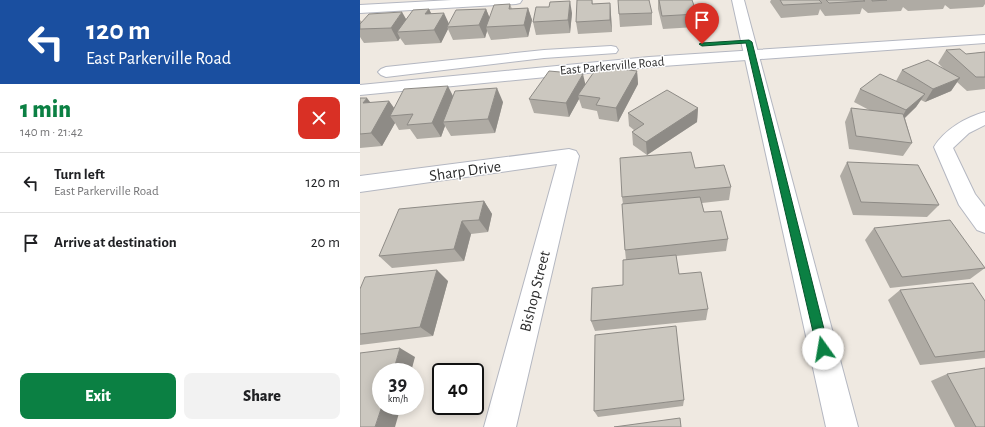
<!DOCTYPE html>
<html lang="en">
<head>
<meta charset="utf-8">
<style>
	:root { --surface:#fff; --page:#f2f2f2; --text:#202124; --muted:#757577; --line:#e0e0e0; --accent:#0b8043 }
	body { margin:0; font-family:"Alegreya Sans",sans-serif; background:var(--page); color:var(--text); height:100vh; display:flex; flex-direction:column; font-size:15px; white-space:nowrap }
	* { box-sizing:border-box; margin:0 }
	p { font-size:13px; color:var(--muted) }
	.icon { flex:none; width:22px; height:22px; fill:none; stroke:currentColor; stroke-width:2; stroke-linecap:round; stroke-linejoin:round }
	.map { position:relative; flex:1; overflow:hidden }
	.drawer { display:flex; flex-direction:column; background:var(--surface); width:360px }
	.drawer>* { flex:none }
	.guide { background:#1a4fa0; color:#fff; overflow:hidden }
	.speed { position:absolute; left:12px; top:363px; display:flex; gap:8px; font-size:20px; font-weight:700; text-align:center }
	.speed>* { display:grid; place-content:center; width:52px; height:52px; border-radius:50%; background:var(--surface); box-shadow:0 2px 10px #0003; line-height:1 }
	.speed small { font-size:10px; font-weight:400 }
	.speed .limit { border:2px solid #111; border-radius:6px; background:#fff; color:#111 }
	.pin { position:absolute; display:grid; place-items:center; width:34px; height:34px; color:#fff; margin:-41px -17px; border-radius:50% 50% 50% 0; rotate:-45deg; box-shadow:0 0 4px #0007 }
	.pin .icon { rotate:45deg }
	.me { position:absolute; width:44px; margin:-22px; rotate:347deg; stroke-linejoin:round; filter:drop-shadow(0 0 3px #0008) }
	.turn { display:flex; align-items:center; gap:14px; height:84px; padding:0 20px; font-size:18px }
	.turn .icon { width:52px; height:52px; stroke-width:2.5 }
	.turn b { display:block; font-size:28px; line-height:34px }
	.round { display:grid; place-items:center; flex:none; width:42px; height:42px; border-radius:8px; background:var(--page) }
	.summary { display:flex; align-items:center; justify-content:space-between; height:68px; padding:0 20px }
	h1 { font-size:24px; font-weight:800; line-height:30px; color:var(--accent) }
	.cta { display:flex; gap:8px; margin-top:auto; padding:8px 20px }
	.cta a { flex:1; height:46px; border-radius:8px; background:var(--accent); color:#fff; font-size:16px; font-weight:800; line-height:46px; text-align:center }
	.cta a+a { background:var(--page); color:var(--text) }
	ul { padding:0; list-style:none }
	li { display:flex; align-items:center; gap:12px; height:60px; padding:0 20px; border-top:1px solid var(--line) }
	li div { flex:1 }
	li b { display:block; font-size:15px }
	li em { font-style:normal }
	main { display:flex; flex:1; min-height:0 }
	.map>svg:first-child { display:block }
</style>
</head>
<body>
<main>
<section class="drawer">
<div class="guide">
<div class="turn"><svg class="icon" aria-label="left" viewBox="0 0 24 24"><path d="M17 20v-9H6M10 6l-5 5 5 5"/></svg><div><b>120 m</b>East Parkerville Road</div></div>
</div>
<div class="summary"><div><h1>1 min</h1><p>140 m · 21:42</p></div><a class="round" style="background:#d93025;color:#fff"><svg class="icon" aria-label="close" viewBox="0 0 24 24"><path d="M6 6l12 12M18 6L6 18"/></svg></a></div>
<ul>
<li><svg class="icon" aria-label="left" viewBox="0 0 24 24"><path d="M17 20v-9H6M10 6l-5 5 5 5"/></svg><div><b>Turn left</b><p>East Parkerville Road</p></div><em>120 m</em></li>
<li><svg class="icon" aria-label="arrive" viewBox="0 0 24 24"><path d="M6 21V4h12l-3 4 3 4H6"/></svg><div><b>Arrive at destination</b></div><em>20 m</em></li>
</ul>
<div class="cta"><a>Exit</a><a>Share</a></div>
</section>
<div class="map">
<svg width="625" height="427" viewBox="0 0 625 427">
	<rect width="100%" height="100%" fill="#efe9e1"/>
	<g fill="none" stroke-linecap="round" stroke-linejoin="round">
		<g stroke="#b4b7c1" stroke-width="2">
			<g id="minor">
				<polygon points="92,0 162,0 160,3 156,4 0,13 0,5"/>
				<path d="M625 112V125L609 133 593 148 615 194 625 207V233L617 230 599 205 574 147C584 130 606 117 625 112Z"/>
				<polygon points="209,149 216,151 219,156 156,427 124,427 197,164 0,192 0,176"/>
			</g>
		</g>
		<g stroke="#b4b7c1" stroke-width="2">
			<polygon id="tertiary" points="372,0 384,0 498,427 466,427"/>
		</g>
		<g stroke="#b4b7c1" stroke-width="2">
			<g id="secondary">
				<polygon points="625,35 625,43 289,67 0,95 0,85 289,57"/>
				<polygon points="251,46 256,47 258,50 256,53 184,58 26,77 21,75 18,72 21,69 26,67 184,50"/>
			</g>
		</g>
		<use href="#minor" fill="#fff" fill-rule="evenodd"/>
		<use href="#tertiary" fill="#fff" fill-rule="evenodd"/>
		<use href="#secondary" fill="#fff" fill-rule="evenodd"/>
	</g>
	<g fill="#afaba4">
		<polygon points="232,0 233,4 250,3 251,15 252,32 218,34 216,22"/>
		<polygon points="298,0 332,0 337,14 336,27 303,29 298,9"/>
		<polygon points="411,0 625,0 625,4 623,7 590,9 585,5 583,9 548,11 543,7 541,11 508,13 502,8 500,14 465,16 460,9 458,15 421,18 410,2"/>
		<polygon points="150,4 152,9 168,8 172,20 168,37 131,40 127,31 125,38 93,40 88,29 81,43 45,45 40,38 38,41 4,43 0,37 0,20 2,22 46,19 69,9 71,14 89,24 126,9 129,17"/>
		<polygon points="212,13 210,33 176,35 173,22"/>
		<polygon points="292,13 292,25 260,27 259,14"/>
		<polygon points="586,50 606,54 625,52 625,89 607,91 597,82 591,91 565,102 561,100 556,107 545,118 552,143 543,156 489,149 485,122 491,108 511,111 494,102 500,89 536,81 542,70 584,69 578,63"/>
		<polygon points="277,71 278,84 258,122 239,119 237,111 222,108 219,99 209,117 174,113 169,99 225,85"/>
		<polygon points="93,96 143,102 135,133 91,136 85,126 81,137 57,139 50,129 39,130 35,123 22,146 0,148 0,98 11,103 29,101 34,108"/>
		<polygon points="338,108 337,122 287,155 273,145 272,132 274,130 269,126 268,113"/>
		<polygon points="487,162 579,205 567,217 493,215 480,176"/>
		<polygon points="335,168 371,187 369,200 342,203 344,212 368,239 366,251 316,256 319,274 348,309 346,320 235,331 231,321 263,285 266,260 265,250 263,204 262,197"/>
		<polygon points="124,201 132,214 128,232 111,234 104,261 32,268 19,256"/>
		<polygon points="514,228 625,268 610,279 530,288 505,240"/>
		<polygon points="88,281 73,336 0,345 0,289"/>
		<polygon points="540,290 625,301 625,358 560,365 528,300"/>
		<polygon points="587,374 625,427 595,427 571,381"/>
		<polygon points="324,400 323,406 238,417 234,411"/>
	</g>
	<g fill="#8e8b86">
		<polygon points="210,1 212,13 210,33 208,20"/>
		<polygon points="250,3 251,15 252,32 250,20"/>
		<polygon points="168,8 172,20 168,37 164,25"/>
		<polygon points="69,9 75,21 65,14"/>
		<polygon points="126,9 131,21 126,27 127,31 125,38 119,25"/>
		<polygon points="42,12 49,24 37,32 40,38 38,41 31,28"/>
		<polygon points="84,13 90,26 87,27 88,29 81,43 74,30"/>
		<polygon points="277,71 278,84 258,122 256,108"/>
		<polygon points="223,74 226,87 218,95 219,99 209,117 206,103"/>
		<polygon points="600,78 591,91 565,102 573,89"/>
		<polygon points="88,86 95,100 83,122 85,126 81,137 72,123"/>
		<polygon points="137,88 143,102 135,133 128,119"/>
		<polygon points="565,94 556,107 538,124 546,110"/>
		<polygon points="7,98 17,111 3,103"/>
		<polygon points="29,101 39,115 30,116 35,123 22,146 11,133"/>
		<polygon points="338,108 337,122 287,155 286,142"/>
		<polygon points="124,201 132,214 128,232 119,220"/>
		<polygon points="102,221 111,234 104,261 94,249"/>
		<polygon points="77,270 88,281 73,336 60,327"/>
		<polygon points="40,348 55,357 51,372 33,372"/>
		<polygon points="22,406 41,406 35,427 15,427"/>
	</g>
	<g fill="#cbc7bf" stroke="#8e8b86">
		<polygon points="217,0 232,0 232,4 250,3 250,20 216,22"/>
		<polygon points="258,0 289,0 292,13 259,14"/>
		<polygon points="299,0 332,0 337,14 302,16"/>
		<polygon points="420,0 459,0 462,3 423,5"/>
		<polygon points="466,0 503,0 505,1 469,3"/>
		<polygon points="512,0 527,0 512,1"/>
		<polygon points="210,1 208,20 173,22 176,7 189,7 190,2"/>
		<polygon points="150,4 149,9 168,8 164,25 126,27 134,5"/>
		<polygon points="69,9 65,14 84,13 74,30 37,32 53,10"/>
		<polygon points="126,9 119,25 87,27 96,10"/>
		<polygon points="42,12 31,28 0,29 0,24 9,14"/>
		<polygon points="600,49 606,54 625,52 625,77 616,77 586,50"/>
		<polygon points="568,60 600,78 573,89 542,70"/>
		<polygon points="238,66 277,71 256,108 236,105 240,98 218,95"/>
		<polygon points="189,71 223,74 206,103 169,99"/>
		<polygon points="520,74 565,94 546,110 500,89"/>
		<polygon points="88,86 72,123 47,125 53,114 30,116 44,89"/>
		<polygon points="137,88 128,119 83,122 95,91"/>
		<polygon points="307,90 338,108 286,142 272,132 284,124 268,113"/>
		<polygon points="0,98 7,98 3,103 29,101 11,133 0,134"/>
		<polygon points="491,108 543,114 552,143 496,136"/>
		<polygon points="331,152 335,168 364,165 371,187 262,197 260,158"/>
		<polygon points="487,162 558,165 579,205 501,202"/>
		<polygon points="340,197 344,212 361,211 368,239 265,250 262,204"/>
		<polygon points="124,201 119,220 102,221 94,249 19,256 39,209"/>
		<polygon points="590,220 625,268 542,277 514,228"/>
		<polygon points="316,255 319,274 341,272 348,309 231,321 232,288 263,285 263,260"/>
		<polygon points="77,270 60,327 0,334 0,289 5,277"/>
		<polygon points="613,283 625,301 625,351 575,357 540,290"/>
		<polygon points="316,326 324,400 234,411 235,335"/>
		<polygon points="40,348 33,372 21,372 21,406 22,406 15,427 0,427 0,353"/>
		<polygon points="625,368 625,427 616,427 587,374"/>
		<polygon points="320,418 321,427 254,427"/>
	</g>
	<polygon fill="#0b8043" stroke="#07532c" points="389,40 392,42 469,349 467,354 463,355 459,354 457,349 386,43 342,46 339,44 342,43"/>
	<g text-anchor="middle" stroke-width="3" stroke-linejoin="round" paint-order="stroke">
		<g font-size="13" fill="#2e2e2e" stroke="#fff">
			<text transform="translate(252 65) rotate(-5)" y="5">East Parkerville Road</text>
		</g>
		<g font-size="16" fill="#2e2e2e" stroke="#fff">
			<text transform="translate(105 170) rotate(-8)" y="6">Sharp Drive</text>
			<text transform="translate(174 291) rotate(-76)" y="6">Bishop Street</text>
		</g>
	</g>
</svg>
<div class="speed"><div>39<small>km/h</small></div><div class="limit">40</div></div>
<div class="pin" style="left:342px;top:44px;background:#d93025"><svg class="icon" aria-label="arrive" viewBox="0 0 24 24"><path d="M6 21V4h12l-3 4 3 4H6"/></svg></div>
<svg class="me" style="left:463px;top:349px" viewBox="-20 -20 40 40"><circle r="19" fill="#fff"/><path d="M0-13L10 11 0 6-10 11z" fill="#0b8043"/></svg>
</div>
</main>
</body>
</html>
